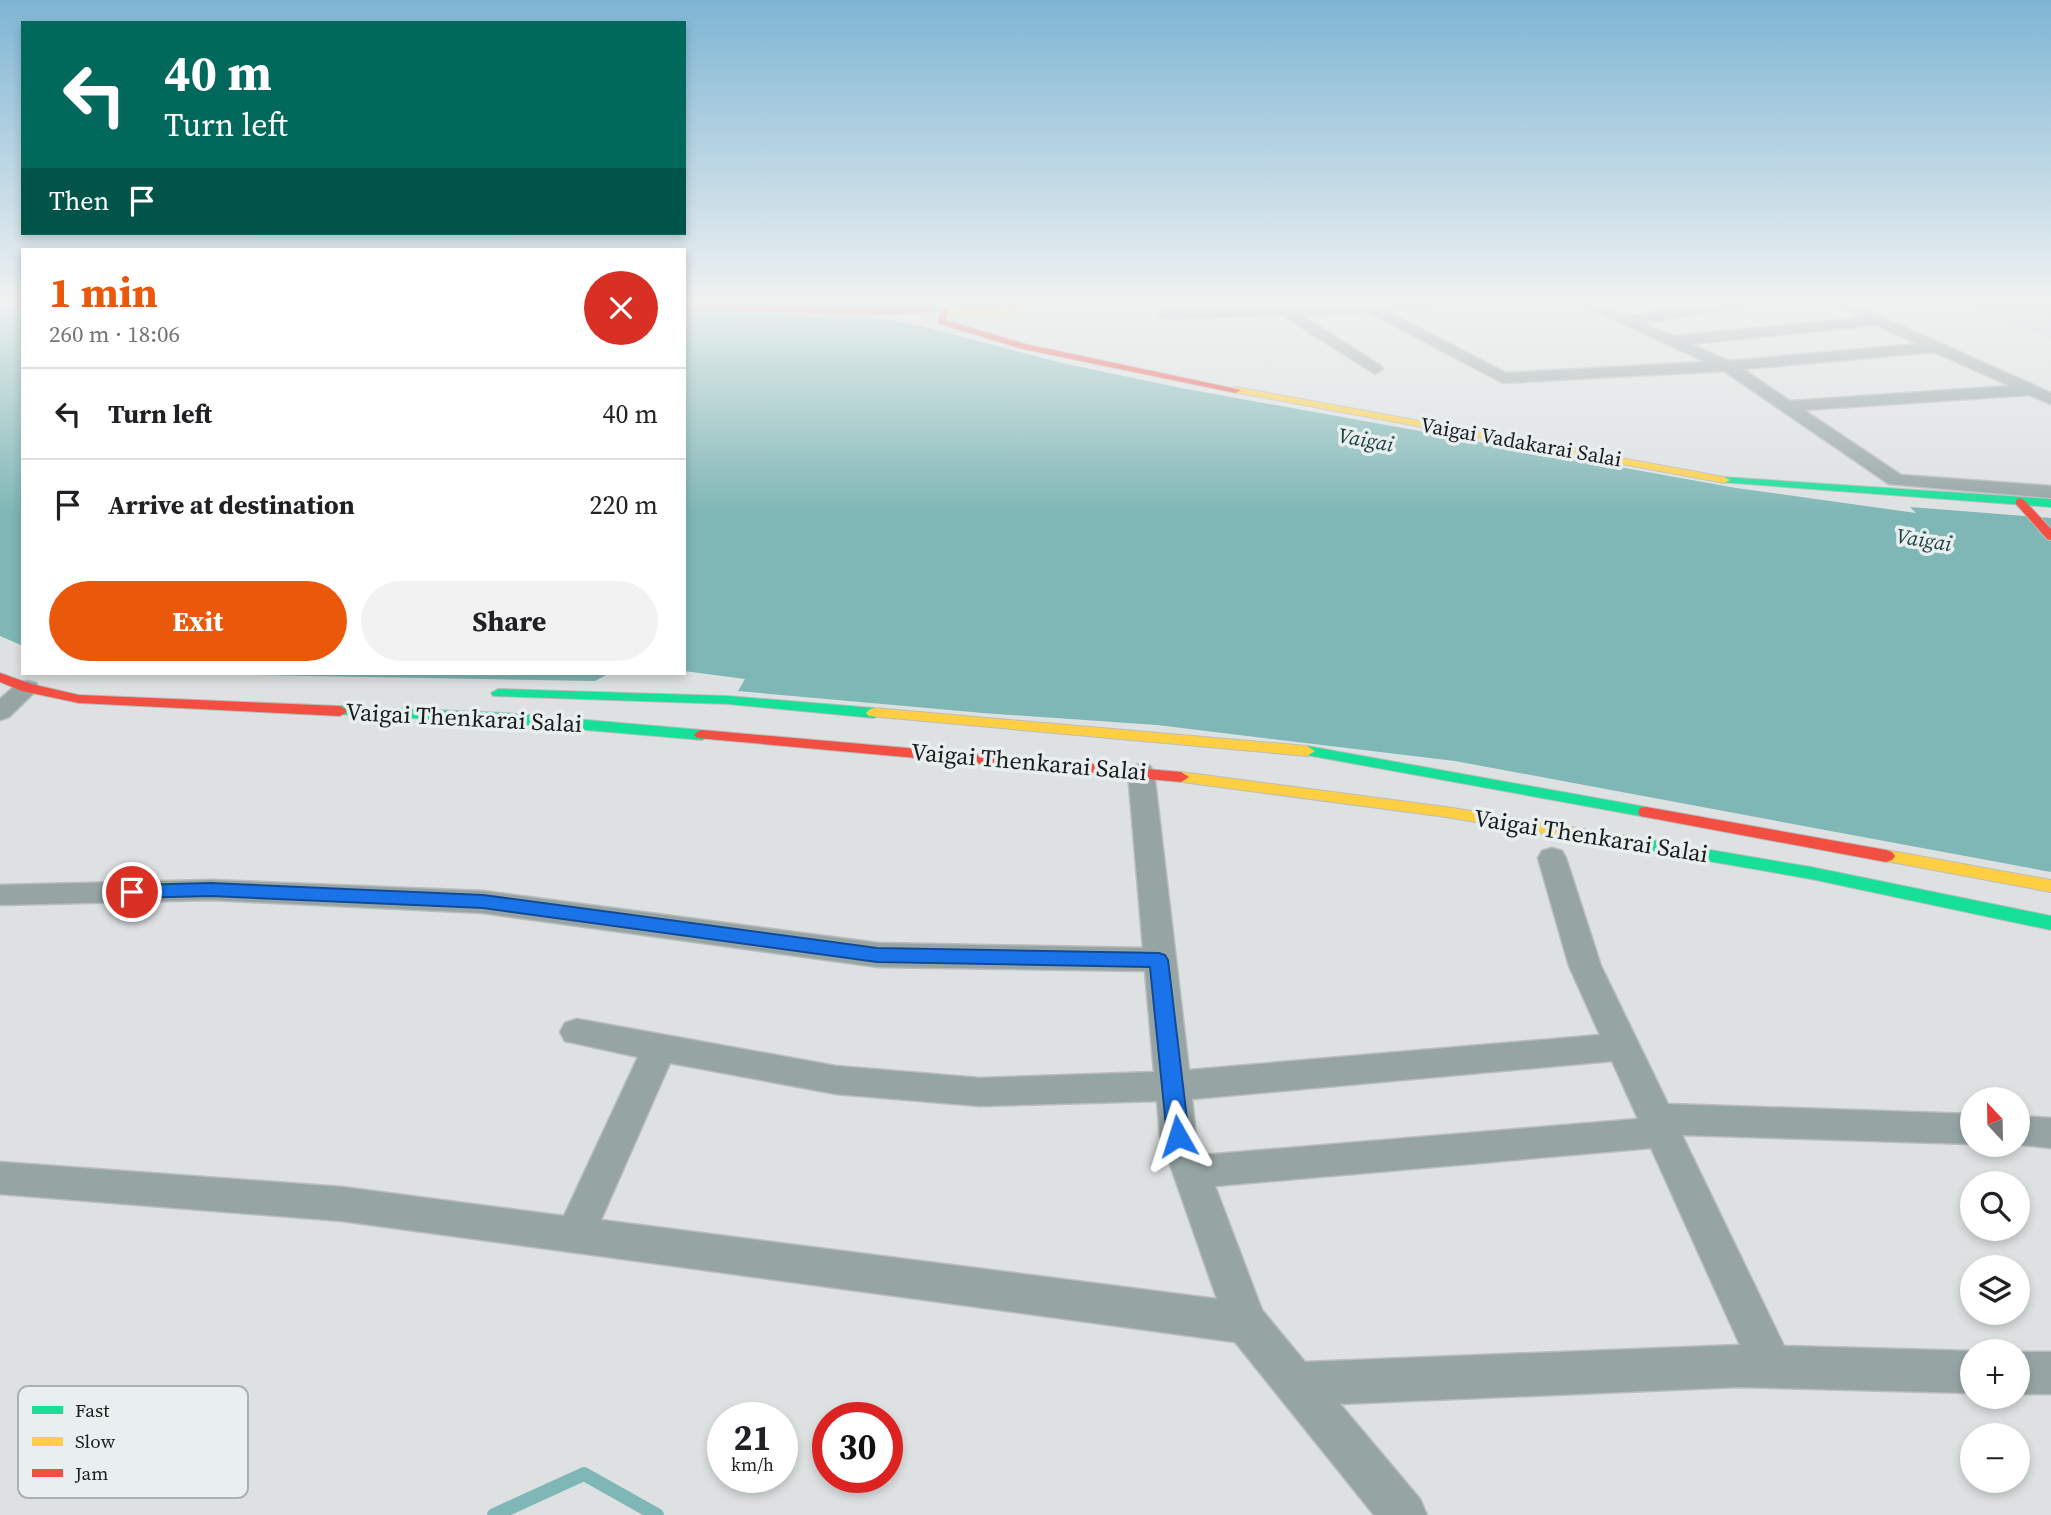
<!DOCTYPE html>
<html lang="en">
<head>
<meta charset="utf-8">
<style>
	:root { --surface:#fff; --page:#f2f2f2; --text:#202124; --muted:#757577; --line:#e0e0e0; --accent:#ea580c }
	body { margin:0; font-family:"Source Serif 4",serif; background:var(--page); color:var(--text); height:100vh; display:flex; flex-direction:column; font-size:26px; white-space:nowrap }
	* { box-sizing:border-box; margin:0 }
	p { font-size:23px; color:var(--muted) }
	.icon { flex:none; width:38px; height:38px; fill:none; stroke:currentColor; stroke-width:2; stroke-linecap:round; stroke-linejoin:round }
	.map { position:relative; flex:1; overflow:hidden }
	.drawer { position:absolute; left:21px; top:248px; width:665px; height:427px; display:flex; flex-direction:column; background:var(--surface); border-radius:0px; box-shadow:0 4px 10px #0003 }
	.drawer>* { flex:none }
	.banner { position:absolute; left:21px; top:21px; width:665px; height:214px; border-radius:0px; box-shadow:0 4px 10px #0003; background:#00695c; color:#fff; overflow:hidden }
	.needle { width:46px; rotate:338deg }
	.tools { position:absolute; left:1960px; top:1087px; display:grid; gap:14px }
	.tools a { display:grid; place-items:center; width:70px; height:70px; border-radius:50%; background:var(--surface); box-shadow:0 4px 10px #0003; font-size:35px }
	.speed { position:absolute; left:707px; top:1402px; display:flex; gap:14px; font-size:35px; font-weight:700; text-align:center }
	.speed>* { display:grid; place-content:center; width:91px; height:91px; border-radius:50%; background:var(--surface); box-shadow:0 4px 10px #0003; line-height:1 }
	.speed small { font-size:18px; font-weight:400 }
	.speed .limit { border:10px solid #d22; background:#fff; color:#111 }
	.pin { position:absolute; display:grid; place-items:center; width:60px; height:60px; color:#fff; margin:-30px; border:4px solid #fff; border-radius:50%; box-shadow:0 2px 7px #0007 }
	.me { position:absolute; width:77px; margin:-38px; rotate:354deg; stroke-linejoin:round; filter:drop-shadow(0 0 5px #0008) }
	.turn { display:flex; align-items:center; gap:24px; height:147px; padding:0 28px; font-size:32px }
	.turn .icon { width:91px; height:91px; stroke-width:2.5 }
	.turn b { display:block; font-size:49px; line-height:60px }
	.then { display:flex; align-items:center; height:66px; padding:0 28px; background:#0003; gap:14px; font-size:26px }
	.round { display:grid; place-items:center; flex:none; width:74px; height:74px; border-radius:37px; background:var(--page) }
	.headline { display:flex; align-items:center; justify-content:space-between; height:119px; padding:0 28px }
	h1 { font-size:42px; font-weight:700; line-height:52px; color:var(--accent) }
	.cta { display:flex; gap:14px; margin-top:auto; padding:14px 28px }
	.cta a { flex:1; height:80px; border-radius:42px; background:var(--accent); color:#fff; font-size:28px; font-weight:700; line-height:80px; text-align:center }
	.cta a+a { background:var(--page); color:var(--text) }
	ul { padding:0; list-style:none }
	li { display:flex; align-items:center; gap:21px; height:91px; padding:0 28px; border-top:2px solid var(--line) }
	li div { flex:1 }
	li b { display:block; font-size:26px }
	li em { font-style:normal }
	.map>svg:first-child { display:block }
</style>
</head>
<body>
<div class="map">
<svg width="2051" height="1515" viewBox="0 0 2051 1515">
	<rect width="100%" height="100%" fill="#dde1e1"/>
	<polygon fill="#c8d1d1" points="1950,300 2051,300 2051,339"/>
	<g fill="#7fb7b6">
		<polygon points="0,300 23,300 23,646 0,636"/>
		<polygon points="684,310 870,317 917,325 1062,363 1181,388 1736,488 1916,513 1910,507 2051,518 2051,872 1455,761 1157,725 983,713 738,691 745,679 684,671"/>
		<polygon points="200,674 608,674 595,681"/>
	</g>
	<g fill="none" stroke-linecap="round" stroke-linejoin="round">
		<polyline stroke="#7fb7b6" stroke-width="14" points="494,1515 584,1474 657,1515"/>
		<g stroke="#bbbdbd" stroke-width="3">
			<g id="street">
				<path d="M1405 300H1451L1444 304 1387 311 1506 373 1706 362 1571 300H1590L1627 316 1730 300H1764L1757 304 1642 323 1673 336 1860 318 1825 300H1844L2051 393V404L2029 395 1804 410 1901 475 2051 486V498L1889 484 1724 371 1503 383 1368 312 1301 315 1381 366 1383 369 1375 374 1282 315 1164 319 1157 315 1164 311 1371 304ZM1876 325 1918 344 1729 361 1690 344ZM1934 352 2010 386 1790 401 1743 369Z"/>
				<polygon points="27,681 36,683 39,688 9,717 0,720 0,699 18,683"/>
				<path d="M1141 764 1150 766 1154 772 1189 1070 1600 1035 1569 966 1538 858 1542 851 1552 848 1562 851 1566 858 1601 966 1668 1104 1972 1114V1144L1682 1135 1784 1346 1972 1351V1393L1739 1387 1340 1404 1420 1499 1427 1515H1374L1235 1342 342 1221 0 1194V1162L342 1187 564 1216 638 1057 565 1041 560 1032 565 1023 577 1019 836 1066 980 1078 1154 1072 1145 971 878 967 483 913 211 900 0 905V885L211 880 483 891 878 943 1143 948 1128 772 1132 766ZM1612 1061 1638 1119 1203 1155 1196 1136 1192 1099ZM670 1063 836 1094 980 1106 1157 1101 1160 1136 1217 1299 601 1220ZM1651 1148 1740 1345 1305 1362 1262 1310 1215 1186Z"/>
				<polygon points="2018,1116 2051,1118 2051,1148 2013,1144 2018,1144"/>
				<rect x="2018" y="1352" width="33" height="42"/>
			</g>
		</g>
		<g stroke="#bbbdbd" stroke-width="2">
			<g id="fast">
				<polygon points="800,300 860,300 940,306 944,309 940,312 838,303 804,303"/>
				<polygon points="1724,477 2051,499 2051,507 1720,482 1718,480"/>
				<polygon points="498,689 728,696 874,708 882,713 874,718 728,704 493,696 491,693"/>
				<polygon points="340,706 504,713 702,730 710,735 702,740 504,723 335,714 332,711 335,708"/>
				<polygon points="1307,746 1646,807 1654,812 1646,817 1301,754 1299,751"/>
				<polygon points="1645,839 1811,867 2051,916 2051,930 1811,879 1639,849 1636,845 1639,841"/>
			</g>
		</g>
		<g stroke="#bbbdbd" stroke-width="2">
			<g id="slow">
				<polygon points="1016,300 1024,300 1023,304 1059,300 996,315 950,314 946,311 950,308 996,309 1014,306"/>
				<polygon points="1236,387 1724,477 1730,480 1724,483 1233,392 1231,390"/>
				<polygon points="874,708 1307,746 1315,751 1307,756 869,716 866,713 869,710"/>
				<polygon points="1181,772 1446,807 1645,839 1651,841 1654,845 1651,849 1645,851 1446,817 1175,781 1173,777 1175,773"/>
				<polygon points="1886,850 2051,880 2051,892 1880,860 1877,856 1880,852"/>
			</g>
		</g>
		<g stroke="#bbbdbd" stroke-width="2">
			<g id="jam">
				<polygon points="684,304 873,309 930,306 934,309 930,312 873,315 684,310"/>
				<polygon points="946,307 950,310 945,320 1025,344 1241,390 1236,393 1023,349 937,323 942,310"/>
				<polygon points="2020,498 2024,500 2051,529 2051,540 2047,539 2016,504 2016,500"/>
				<polygon points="0,673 31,684 79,695 340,706 348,711 340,716 79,703 22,691 0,682"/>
				<polygon points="702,730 1181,772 1189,777 1181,782 697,738 694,735 697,732"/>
				<polygon points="1646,807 1886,850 1892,852 1895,856 1892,860 1886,862 1640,816 1638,812 1640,808"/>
			</g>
		</g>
		<use href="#street" fill="#96a5a4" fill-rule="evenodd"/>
		<use href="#fast" fill="#16e098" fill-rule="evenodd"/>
		<use href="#slow" fill="#ffcf43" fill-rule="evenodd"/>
		<use href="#jam" fill="#f24e42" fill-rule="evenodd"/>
	</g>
	<linearGradient id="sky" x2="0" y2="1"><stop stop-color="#7eb5d4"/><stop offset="0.59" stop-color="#f0f2f2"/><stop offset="1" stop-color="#f0f2f2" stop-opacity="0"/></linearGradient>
	<rect width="2051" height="512" fill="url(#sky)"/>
	<polygon fill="#1a73e8" stroke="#114b97" stroke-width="2" points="211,883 483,895 877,948 1159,953 1165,955 1168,960 1189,1136 1185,1142 1178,1145 1170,1142 1167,1136 1150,967 877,962 483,908 211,896 132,898 125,896 123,892 125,887 132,885"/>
	<g text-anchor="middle" stroke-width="7" stroke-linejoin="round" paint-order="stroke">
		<g font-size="21" font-style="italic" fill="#1c4241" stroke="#e9efef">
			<text transform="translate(1366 440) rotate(10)" y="7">Vaigai</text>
			<text transform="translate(1924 540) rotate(9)" y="7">Vaigai</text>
		</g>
		<g font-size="21" fill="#1b1d1d" stroke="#e9efef">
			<text transform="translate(1521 442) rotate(10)" y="7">Vaigai Vadakarai Salai</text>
		</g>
		<g font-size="24" fill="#1b1d1d" stroke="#e9efef">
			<text transform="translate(464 718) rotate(3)" y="8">Vaigai Thenkarai Salai</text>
			<text transform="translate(1029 762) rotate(5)" y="8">Vaigai Thenkarai Salai</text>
			<text transform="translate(1591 836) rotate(9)" y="8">Vaigai Thenkarai Salai</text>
		</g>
	</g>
	<rect x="18" y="1386" width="230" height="112" rx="10" fill="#e9efef" stroke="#abb0b0" stroke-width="2"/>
	<rect x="32" y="1406" width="31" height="8" fill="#16e098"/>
	<rect x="32" y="1437" width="31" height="9" fill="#ffcf43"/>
	<rect x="32" y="1469" width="31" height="8" fill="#f24e42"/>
	<g font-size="19" fill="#1b1d1d">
		<text x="75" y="1417">Fast</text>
		<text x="75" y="1448">Slow</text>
		<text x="75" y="1480">Jam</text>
	</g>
</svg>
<div class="tools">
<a><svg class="needle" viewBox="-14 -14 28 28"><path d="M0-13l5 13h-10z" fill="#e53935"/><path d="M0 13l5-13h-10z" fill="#757577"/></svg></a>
<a><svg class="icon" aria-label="search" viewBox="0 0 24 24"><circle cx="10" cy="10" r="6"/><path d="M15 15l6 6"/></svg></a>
<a><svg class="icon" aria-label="layers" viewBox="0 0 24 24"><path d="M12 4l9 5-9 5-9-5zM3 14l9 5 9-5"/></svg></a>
<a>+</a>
<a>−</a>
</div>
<div class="speed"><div>21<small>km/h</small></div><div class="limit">30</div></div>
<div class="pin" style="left:132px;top:892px;background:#d93025"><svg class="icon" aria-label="arrive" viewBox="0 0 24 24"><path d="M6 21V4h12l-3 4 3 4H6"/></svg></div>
<svg class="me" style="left:1178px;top:1136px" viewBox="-20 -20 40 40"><path d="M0-17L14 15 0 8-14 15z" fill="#1a73e8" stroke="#fff" stroke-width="4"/></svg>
<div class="banner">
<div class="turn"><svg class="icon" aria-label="left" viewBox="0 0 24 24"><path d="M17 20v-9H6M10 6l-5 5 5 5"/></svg><div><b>40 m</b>Turn left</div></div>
<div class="then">Then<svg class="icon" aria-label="arrive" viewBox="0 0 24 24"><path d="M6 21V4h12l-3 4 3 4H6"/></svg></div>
</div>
<section class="drawer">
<div class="headline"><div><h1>1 min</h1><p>260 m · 18:06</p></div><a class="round" style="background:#d93025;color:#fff"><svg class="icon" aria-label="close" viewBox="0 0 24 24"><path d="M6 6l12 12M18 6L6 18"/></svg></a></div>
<ul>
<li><svg class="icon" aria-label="left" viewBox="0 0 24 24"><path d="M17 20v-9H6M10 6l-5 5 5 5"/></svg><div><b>Turn left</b></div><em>40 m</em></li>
<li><svg class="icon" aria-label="arrive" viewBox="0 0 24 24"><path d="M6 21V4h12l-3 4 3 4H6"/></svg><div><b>Arrive at destination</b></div><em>220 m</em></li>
</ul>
<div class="cta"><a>Exit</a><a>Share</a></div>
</section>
</div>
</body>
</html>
